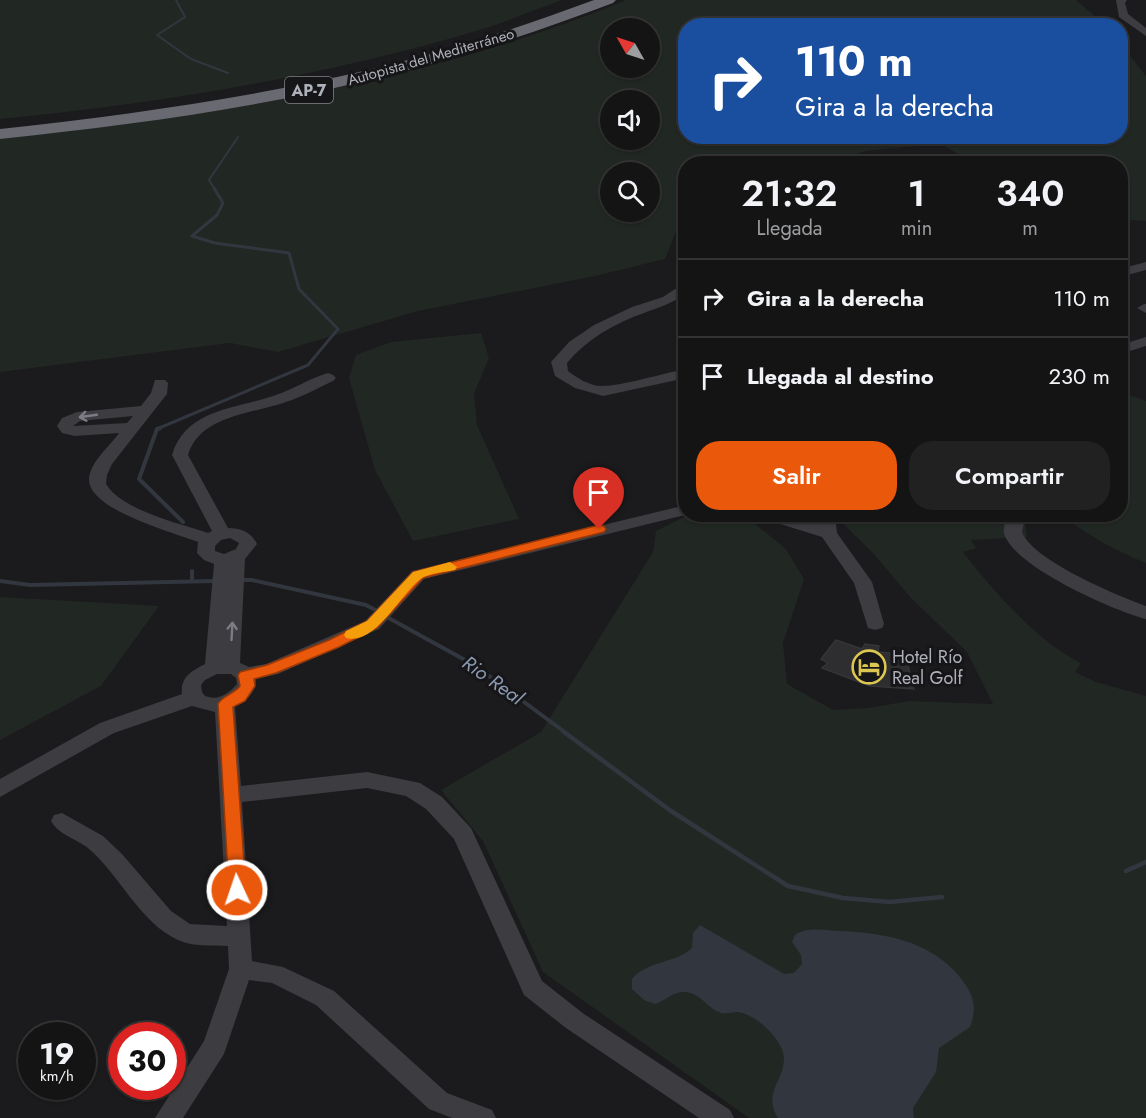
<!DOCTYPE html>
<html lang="es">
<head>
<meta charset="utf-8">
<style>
	:root { --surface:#141415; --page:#212122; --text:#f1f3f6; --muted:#9d9ea0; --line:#333334; --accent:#ea580c }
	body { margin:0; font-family:Jost,sans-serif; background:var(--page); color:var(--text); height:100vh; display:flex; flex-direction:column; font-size:22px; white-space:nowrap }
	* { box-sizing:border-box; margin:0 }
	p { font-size:20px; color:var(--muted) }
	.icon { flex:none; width:33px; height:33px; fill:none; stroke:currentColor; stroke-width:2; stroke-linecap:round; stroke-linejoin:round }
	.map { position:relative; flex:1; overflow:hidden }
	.drawer { position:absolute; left:678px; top:156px; width:450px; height:366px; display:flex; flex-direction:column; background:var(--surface); border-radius:24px; box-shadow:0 2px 4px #0004,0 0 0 2px var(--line) }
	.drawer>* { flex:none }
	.banner { position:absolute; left:678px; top:18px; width:450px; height:126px; border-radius:24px; box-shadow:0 2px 4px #0004,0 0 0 2px var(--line); background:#1a4fa0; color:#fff; overflow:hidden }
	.needle { width:39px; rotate:309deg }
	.controls { position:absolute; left:600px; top:18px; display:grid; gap:12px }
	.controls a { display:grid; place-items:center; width:60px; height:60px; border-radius:50%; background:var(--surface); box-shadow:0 2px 4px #0004,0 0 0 2px var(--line); font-size:30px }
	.speed { position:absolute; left:18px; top:1022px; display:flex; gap:12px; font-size:30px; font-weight:700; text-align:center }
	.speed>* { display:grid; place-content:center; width:78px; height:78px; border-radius:50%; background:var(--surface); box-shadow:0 2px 4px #0004,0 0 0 2px var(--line); line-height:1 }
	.speed small { font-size:15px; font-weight:400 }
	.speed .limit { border:9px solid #d22; background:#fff; color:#111 }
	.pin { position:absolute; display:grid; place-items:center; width:51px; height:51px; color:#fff; margin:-62px -26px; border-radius:50% 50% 50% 0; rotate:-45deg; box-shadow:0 0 6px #0007 }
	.pin .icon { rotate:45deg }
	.me { position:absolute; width:66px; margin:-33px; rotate:357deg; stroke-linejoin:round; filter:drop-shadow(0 0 4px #0008) }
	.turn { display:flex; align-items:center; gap:21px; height:126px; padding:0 18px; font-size:27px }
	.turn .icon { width:78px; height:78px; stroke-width:2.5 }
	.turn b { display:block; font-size:42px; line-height:51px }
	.eta { display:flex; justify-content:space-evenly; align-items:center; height:102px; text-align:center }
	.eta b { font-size:36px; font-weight:600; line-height:42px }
	.cta { display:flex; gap:12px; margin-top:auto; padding:12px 18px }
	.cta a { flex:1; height:69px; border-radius:24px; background:var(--accent); color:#fff; font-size:24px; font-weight:600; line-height:69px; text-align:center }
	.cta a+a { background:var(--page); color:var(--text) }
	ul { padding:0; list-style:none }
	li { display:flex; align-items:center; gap:18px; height:78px; padding:0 18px; border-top:2px solid var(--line) }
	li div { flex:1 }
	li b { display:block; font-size:22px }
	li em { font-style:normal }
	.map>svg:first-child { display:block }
</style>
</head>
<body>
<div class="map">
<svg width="1146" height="1118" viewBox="0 0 1146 1118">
	<rect width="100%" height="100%" fill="#1b1a1c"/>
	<g fill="#212723" fill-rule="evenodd">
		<path d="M0 0H562C533 10 505 23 476 31 321 77 161 103 0 119Z"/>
		<path d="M626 0H1076L1105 25 686 26V136H1120L1121 44 1146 76V221L1121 219 1120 164 974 163 940 144 865 151 834 163 686 164 685 209 665 259 595 276 418 311 278 352 230 343 0 372V138C213 117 427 82 626 0ZM610 28H650V68H610ZM610 100H650V140H610ZM610 172H650V212H610Z"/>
		<polygon points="481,333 489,358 474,394 477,425 519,519 413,541 375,470 349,378 356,355 391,342"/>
		<path d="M1121 392 1146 401V563C1115 551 1087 534 1060 515L1120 514Z"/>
		<path d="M688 515H728L754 523 786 549 804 579 783 643 787 684 833 710 868 708 909 701 993 704 967 652 911 598 872 552 834 515H1029L1025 523 1027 537 971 540 976 548 963 552C993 590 1037 642 1081 663L1075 672 1096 682 1146 696V1118H749L543 972 483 841 441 790 541 732 653 552 656 531Z"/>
		<polygon points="0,597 159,606 101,686 0,740"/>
	</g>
	<path fill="#32373f" d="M700 925 784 974 794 973 802 964 801 955 792 942 795 935C807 927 823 930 836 931 881 932 929 940 959 976 973 993 978 1006 970 1027L939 1048 936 1072 913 1108 914 1118H778C762 1092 785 1081 784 1057 782 1039 755 1013 737 1012 731 1012 725 1015 719 1012 706 1007 700 992 684 992 674 991 665 1001 655 1004L644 1000 632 989V979C648 960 675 964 692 948L693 933Z"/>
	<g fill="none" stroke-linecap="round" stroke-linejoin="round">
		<g stroke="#32373f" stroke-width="2">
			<polyline points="176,0 185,17 157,35 191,59 228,73"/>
			<polyline points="215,190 209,180 238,137"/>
		</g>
		<polyline stroke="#32373f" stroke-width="3" points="157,429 308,365 338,329 299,289 289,253 215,243 192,236 217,215 223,203 214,188"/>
		<g stroke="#32373f" stroke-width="4">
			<polyline points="160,428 157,429 139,479 183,522"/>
			<polyline points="192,571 192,581"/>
			<polyline points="240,580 252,580 366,605 379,612"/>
			<polyline points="0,581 30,585 215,581"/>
			<polyline points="385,616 474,665 566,733"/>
		</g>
		<g stroke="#32373f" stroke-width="4.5">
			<polyline points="564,732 671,811 788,886 843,898 890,902 942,897"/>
			<polyline points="1126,871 1146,862"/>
		</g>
	</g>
	<polygon fill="#2e2d30" stroke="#353438" stroke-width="1.5" points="836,640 862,649 865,644 879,646 878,652 905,654 914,689 870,686 822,668 828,663 821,659"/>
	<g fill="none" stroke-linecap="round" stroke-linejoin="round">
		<g fill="#3c3c41" fill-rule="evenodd">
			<polygon points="1116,0 1127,0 1125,3 1128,14 1146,28 1146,36 1119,17"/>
			<polygon points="1146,262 1146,270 1120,277 1120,269"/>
			<path d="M686 282V293C672 304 659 307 644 313 615 323 587 339 567 363L568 371C577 378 590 386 602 386 622 386 664 373 686 369V378L603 396 575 388 555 376 551 362 569 342 594 325 632 307 663 297Z"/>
			<polygon points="1144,304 1146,304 1146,313 1137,308"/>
			<polygon points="1146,337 1146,346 1120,354 1120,345"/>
			<path d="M328 373 333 375 336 378 333 381C318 388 302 397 286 402 252 414 200 415 188 455L228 528C241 528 251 532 257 544L245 559 240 663 249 667 266 664 365 621 412 571 686 505V514H689L424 579 379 629 278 674 256 679C257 691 246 702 235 706L241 786 367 772 420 783 442 797 471 828 542 981 584 1014 730 1110 734 1118H699L566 1028 524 995 454 839 426 809 406 796 367 788 242 802 252 961 283 967 334 991 447 1093 492 1110 496 1118H452L429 1109 316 1005 272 983 249 980 224 1054 183 1118H155L204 1041 229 969 228 946C213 945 192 947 178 940 139 922 120 875 88 848 76 839 58 834 51 821L54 815 62 813 103 836 122 854 171 911 190 924 227 926 215 712 192 706 114 733 0 797V779L100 723 182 694C180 678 191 671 205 664L214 564 204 560 197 553 198 542C175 533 89 510 89 480 89 463 110 446 119 433L75 436 62 433 57 426 62 418 77 412 141 406 151 393 155 380H165L168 383 167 394 112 464 107 475 106 484C123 511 179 523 208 533L212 531 172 455C186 408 237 409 276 395 294 389 310 378 328 373ZM133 416 127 423 73 426 80 421ZM230 538 239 543 236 549 224 554 215 551V546L221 540ZM217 674H231L236 678 237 684C228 694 219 701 205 696L202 692 201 685 205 680Z"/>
			<polygon points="759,514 787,514 818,524 817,514 835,514 837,533 872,582 884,624 882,628 875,630 868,628 854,583 822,537 761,518"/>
			<path d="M1008 514H1026L1022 532C1032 560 1118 596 1146 606V619C1115 611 1012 566 1004 533 1003 526 1006 520 1008 514Z"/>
		</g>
		<path fill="#686971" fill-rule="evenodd" d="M594 0H616L613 3C539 31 465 56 389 75 261 108 131 125 0 139V129C128 115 256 97 381 67 454 49 524 26 594 0Z"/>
	</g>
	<defs><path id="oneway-shaft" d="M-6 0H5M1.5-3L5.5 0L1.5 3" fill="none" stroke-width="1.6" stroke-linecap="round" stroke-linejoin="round" transform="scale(1.5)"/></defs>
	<g stroke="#7b7c84">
		<use href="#oneway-shaft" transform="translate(88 416) rotate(172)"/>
		<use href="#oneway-shaft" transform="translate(232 631) rotate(-87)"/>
	</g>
	<path fill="#ea580c" stroke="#983908" stroke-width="1.5" d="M599 525 604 526 606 529 604 532 423 578 377 628 339 647 276 673 254 679 255 686 245 701 233 707 246 890 243 895 237 897 231 895 229 890 218 704C222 696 234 694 240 686L238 675 240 672 267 665 329 640 367 621 413 572Z"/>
	<path fill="#f59e0b" d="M450 562 457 567 455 570C445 572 430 573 422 578 402 591 376 646 346 638L344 635 346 631 367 621 413 572Z"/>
	<defs>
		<g id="hotel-ring" transform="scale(1.725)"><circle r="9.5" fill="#161517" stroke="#dcc652" stroke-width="1.5"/><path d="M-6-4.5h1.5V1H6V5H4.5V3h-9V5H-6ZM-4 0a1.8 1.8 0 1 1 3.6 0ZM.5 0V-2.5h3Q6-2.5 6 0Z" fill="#dcc652"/></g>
	</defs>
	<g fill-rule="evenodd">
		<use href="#hotel-ring" x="869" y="667"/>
	</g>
	<g text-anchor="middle" stroke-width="6" stroke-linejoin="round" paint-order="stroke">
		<g font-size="15" fill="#aeb0ba" stroke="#161517">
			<text transform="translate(431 57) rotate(-16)" y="5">Autopista del Mediterráneo</text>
		</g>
		<rect fill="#161517" stroke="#808289" stroke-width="1.5" x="285" y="77" width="48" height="26" rx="4.5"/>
		<g font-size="16" font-weight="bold" fill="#aeb0ba">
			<text x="309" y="96">AP-7</text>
		</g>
		<g font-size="18" fill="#aeb0ba" stroke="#161517" text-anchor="start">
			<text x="892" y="663">Hotel Río<tspan x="892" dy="21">Real Golf</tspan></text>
		</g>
		<g font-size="20" font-style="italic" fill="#8a98b0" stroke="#161517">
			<text transform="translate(493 680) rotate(35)" y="7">Rio Real</text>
		</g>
	</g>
</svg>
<div class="controls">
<a><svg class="needle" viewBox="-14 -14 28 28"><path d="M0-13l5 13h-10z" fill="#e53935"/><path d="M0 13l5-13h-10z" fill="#9d9ea0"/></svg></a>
<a><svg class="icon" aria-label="sound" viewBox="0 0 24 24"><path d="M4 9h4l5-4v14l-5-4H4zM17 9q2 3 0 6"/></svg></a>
<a><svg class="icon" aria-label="search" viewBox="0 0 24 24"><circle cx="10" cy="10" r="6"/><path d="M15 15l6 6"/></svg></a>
</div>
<div class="speed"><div>19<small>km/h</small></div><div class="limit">30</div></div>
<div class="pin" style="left:599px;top:529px;background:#d93025"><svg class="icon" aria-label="arrive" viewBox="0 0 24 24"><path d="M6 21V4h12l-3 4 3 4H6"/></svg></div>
<svg class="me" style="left:237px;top:890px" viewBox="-20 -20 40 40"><circle r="17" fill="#ea580c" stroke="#fff" stroke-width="3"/><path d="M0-11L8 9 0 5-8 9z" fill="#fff"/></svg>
<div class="banner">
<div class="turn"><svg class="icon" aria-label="right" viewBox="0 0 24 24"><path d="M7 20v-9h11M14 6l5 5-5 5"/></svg><div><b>110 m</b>Gira a la derecha</div></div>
</div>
<section class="drawer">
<div class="eta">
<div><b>21:32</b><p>Llegada</p></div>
<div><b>1</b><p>min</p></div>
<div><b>340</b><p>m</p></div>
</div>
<ul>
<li><svg class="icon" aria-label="right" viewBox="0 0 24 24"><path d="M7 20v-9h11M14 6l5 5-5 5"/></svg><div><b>Gira a la derecha</b></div><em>110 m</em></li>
<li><svg class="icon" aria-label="arrive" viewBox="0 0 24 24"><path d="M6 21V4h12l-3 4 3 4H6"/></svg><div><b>Llegada al destino</b></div><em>230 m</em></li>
</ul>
<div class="cta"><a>Salir</a><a>Compartir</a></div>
</section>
</div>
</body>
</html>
